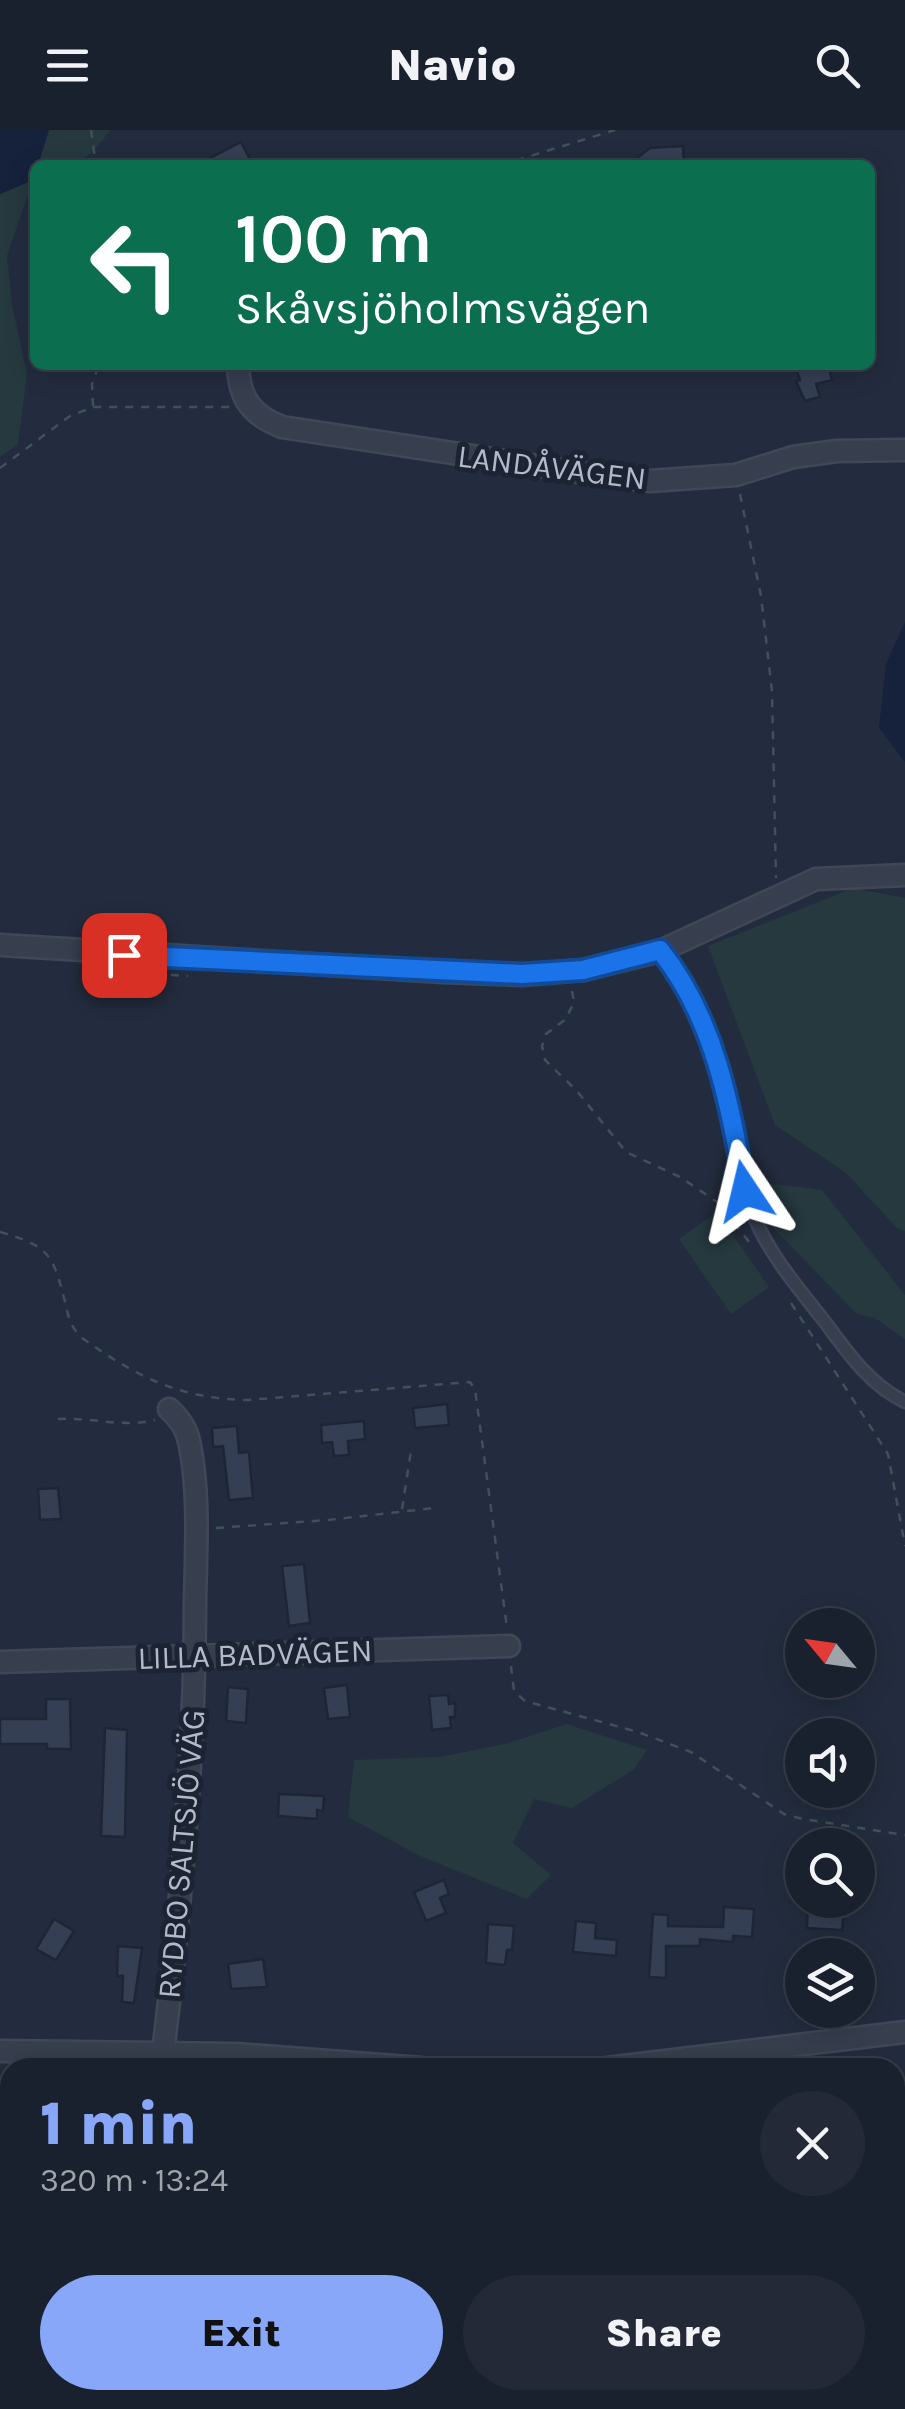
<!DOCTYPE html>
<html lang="en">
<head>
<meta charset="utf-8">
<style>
	:root { --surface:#1a212e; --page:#232936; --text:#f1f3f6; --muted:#9fa3aa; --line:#383e4a; --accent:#88a7f9 }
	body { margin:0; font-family:Karla,sans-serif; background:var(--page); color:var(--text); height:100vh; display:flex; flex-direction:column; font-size:38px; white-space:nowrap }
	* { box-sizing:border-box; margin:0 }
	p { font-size:32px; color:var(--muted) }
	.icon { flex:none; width:55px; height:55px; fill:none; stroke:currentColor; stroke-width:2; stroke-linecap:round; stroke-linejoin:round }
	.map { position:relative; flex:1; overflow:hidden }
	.details { position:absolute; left:0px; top:1928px; width:905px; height:352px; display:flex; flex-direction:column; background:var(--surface); border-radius:30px 30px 0 0; box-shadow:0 5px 25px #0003,0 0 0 2px var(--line) }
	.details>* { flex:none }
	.guide { position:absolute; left:30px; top:30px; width:845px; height:210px; border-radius:15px; box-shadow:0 5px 25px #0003,0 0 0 2px var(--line); background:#0b6e4f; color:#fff; overflow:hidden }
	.needle { width:65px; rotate:299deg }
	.controls { position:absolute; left:785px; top:1478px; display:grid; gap:20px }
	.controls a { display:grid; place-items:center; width:90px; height:90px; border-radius:50%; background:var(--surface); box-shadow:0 5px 25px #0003,0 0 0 2px var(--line); font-size:50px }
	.pin { position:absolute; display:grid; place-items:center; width:85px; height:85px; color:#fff; margin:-42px; border-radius:20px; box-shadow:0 5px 15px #0006 }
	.me { position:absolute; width:110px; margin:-55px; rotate:350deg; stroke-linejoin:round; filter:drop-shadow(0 0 8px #0008) }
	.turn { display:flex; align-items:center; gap:35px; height:210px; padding:0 40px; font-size:45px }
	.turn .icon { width:130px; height:130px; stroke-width:2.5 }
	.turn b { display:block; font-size:70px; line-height:85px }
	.round { display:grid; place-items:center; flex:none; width:105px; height:105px; border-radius:52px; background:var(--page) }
	.summary { display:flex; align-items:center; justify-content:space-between; height:170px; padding:0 40px }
	h1 { font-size:60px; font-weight:800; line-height:75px; color:var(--accent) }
	.action { display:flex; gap:20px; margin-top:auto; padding:20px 40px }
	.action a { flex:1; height:115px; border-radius:60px; background:var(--accent); color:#111; font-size:40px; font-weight:800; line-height:115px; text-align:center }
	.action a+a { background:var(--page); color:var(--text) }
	header { display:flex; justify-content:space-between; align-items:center; height:130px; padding:0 40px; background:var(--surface); font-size:45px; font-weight:800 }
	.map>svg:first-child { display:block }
</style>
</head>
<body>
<header><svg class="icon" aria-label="menu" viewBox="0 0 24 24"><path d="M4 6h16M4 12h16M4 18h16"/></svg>Navio<svg class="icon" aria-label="search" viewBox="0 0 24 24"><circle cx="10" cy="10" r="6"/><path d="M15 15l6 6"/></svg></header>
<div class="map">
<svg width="905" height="2279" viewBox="0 0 905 2279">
	<rect width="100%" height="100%" fill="#232c3e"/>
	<g fill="#25393f">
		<path d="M49 0H110C87 33 78 35 38 35Z"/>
		<polygon points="35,44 7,126 12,174 27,244 18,314 0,327 0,64 33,50"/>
		<polygon points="853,758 905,768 905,1101 897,1098 846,1043 775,995 708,816"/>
		<polygon points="761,1052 822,1060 905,1165 905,1209 875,1188 857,1184 771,1096"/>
		<polygon points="717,1082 769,1157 731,1184 679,1109"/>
		<polygon points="567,1594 647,1620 634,1639 572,1678 534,1669 513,1713 551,1745 527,1769 420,1726 348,1687 354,1630 440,1627 505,1614"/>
	</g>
	<g fill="#16213c">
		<polygon points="0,0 49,0 38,35 35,35 33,50 0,64"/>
		<polygon points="905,492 905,632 879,598 886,534"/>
		<polygon points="396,2270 626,2270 619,2279 384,2279"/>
	</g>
	<g fill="#353f54" stroke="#1e2535" stroke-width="2.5">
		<polygon points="241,12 253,35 197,35"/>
		<polygon points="683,16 684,35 628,35 650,18"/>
		<polygon points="808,235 828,235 832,250 816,254 820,267 805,271 796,251 800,250 797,241 808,238"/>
		<polygon points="447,1274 449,1295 415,1298 413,1278"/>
		<polygon points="364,1291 365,1309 348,1311 349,1325 334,1326 332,1312 322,1313 321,1295"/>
		<polygon points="237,1296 239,1323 249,1322 253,1368 229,1370 223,1316 213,1317 212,1298"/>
		<polygon points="58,1358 61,1389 40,1390 38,1359"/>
		<polygon points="304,1434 310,1493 289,1496 282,1436"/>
		<polygon points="347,1555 350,1587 328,1589 324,1558"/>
		<polygon points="228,1557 248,1559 246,1593 226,1591"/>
		<polygon points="448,1565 449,1574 455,1573 455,1587 450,1587 451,1598 432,1600 429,1566"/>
		<polygon points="46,1569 70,1569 71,1619 47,1619 47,1614 0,1614 0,1589 46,1589"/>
		<polygon points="105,1598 127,1600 125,1707 101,1706"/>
		<polygon points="279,1664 324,1666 323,1681 317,1680 317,1689 278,1686"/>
		<polygon points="444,1750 449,1764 440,1768 446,1783 426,1791 414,1762"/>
		<polygon points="808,1770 823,1770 822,1776 844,1777 842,1800 807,1798"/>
		<polygon points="724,1777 754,1779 752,1807 733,1806 733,1812 700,1809 700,1816 666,1816 666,1848 649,1847 653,1784 668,1785 668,1796 723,1797"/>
		<polygon points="54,1789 74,1801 56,1830 36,1819"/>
		<polygon points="576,1791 596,1793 595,1808 617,1810 616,1826 573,1822"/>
		<polygon points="488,1794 514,1796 512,1820 507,1820 505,1835 486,1833"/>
		<polygon points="118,1816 142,1818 134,1873 122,1872 123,1846 117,1846"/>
		<polygon points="263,1829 267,1857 231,1859 228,1834"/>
	</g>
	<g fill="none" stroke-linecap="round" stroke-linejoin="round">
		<g stroke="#404757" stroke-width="15">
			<path id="lane" d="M660 821C701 872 721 932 733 995 739 1025 742 1056 753 1084 768 1123 799 1159 825 1192 848 1223 869 1254 905 1272"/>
		</g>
		<g stroke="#404757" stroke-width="25">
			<g id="street">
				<path d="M238 235C239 268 251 285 282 297L597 345 650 351 736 345 793 327 837 321 905 320"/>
				<polyline points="0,815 443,842 522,845 583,840 660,821 816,749 905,745"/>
				<polyline points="0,1532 509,1516"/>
				<polyline points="0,1921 236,1924 421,1938"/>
				<path d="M163 1923C181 1773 195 1623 195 1472 196 1420 200 1362 189 1311 186 1297 179 1288 169 1279"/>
				<polyline points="607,1938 905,1902"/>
				<polyline points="0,2128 10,2129"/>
			</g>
		</g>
		<g stroke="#3e5257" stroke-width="2.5" stroke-dasharray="8 8" stroke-linecap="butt">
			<polyline points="91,0 96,35"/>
			<polyline points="501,35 615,0"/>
			<polyline points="93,276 92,254 99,235"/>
			<polyline points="0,338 70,286 93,277 230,277"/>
			<polyline points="740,364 761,466 772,561 776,748"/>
			<polyline points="91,840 188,846"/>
			<polyline points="572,861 574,872 566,889 546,904 542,916 545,930 577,961 626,1022 680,1047 717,1072 750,1113"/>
			<path d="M0 1102C49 1116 53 1124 65 1172 68 1186 71 1198 82 1208 137 1247 180 1269 248 1270L470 1252 475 1259 507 1498"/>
			<polyline points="791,1173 888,1324 905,1416"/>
			<path d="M58 1289C92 1287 122 1298 155 1290"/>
			<polyline points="402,1379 411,1321"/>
			<polyline points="216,1398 328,1390 434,1378"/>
			<polyline points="511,1536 514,1561 525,1571 638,1602 691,1622 784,1684 803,1689 905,1705"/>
			<polyline points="895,2269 905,2277"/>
		</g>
		<use href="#lane" stroke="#373e4e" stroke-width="10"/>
		<use href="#street" stroke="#373e4e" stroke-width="20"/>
	</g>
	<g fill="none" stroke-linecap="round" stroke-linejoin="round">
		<g stroke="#114b97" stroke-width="25">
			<path id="route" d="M124 825 522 844 583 840 660 820C715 889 730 975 745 1061"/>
		</g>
		<use href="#route" stroke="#1a73e8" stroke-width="18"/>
	</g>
	<g text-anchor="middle" stroke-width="10" stroke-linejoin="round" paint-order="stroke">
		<g font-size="32" fill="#b3b9c9" stroke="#1c2333">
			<text transform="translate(552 337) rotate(7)" y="11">LANDÅVÄGEN</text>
			<text transform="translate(255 1524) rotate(-2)" y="11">LILLA BADVÄGEN</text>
			<text transform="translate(181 1724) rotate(-85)" y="11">RYDBO SALTSJÖ VÄG</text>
		</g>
	</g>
</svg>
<div class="controls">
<a><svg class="needle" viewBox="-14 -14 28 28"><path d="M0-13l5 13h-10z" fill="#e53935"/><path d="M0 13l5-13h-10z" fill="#9fa3aa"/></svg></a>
<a><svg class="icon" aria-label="sound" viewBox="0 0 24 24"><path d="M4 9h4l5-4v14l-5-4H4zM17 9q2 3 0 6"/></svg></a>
<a><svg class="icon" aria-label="search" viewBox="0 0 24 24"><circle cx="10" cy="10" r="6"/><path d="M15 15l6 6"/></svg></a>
<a><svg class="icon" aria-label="layers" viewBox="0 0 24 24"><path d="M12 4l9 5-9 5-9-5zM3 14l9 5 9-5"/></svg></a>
</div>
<div class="pin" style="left:124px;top:825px;background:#d93025"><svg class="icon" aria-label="arrive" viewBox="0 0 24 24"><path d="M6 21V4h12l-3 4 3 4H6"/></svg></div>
<svg class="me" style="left:745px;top:1061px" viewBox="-20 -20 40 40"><path d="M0-17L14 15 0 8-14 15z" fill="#1a73e8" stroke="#fff" stroke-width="4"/></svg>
<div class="guide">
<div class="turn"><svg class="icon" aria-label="left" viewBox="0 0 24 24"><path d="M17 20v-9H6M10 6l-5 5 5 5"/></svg><div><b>100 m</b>Skåvsjöholmsvägen</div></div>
</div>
<section class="details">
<div class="summary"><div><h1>1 min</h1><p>320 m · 13:24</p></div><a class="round"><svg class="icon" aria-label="close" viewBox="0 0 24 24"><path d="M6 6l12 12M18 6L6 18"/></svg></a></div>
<div class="action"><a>Exit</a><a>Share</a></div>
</section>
</div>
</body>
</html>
